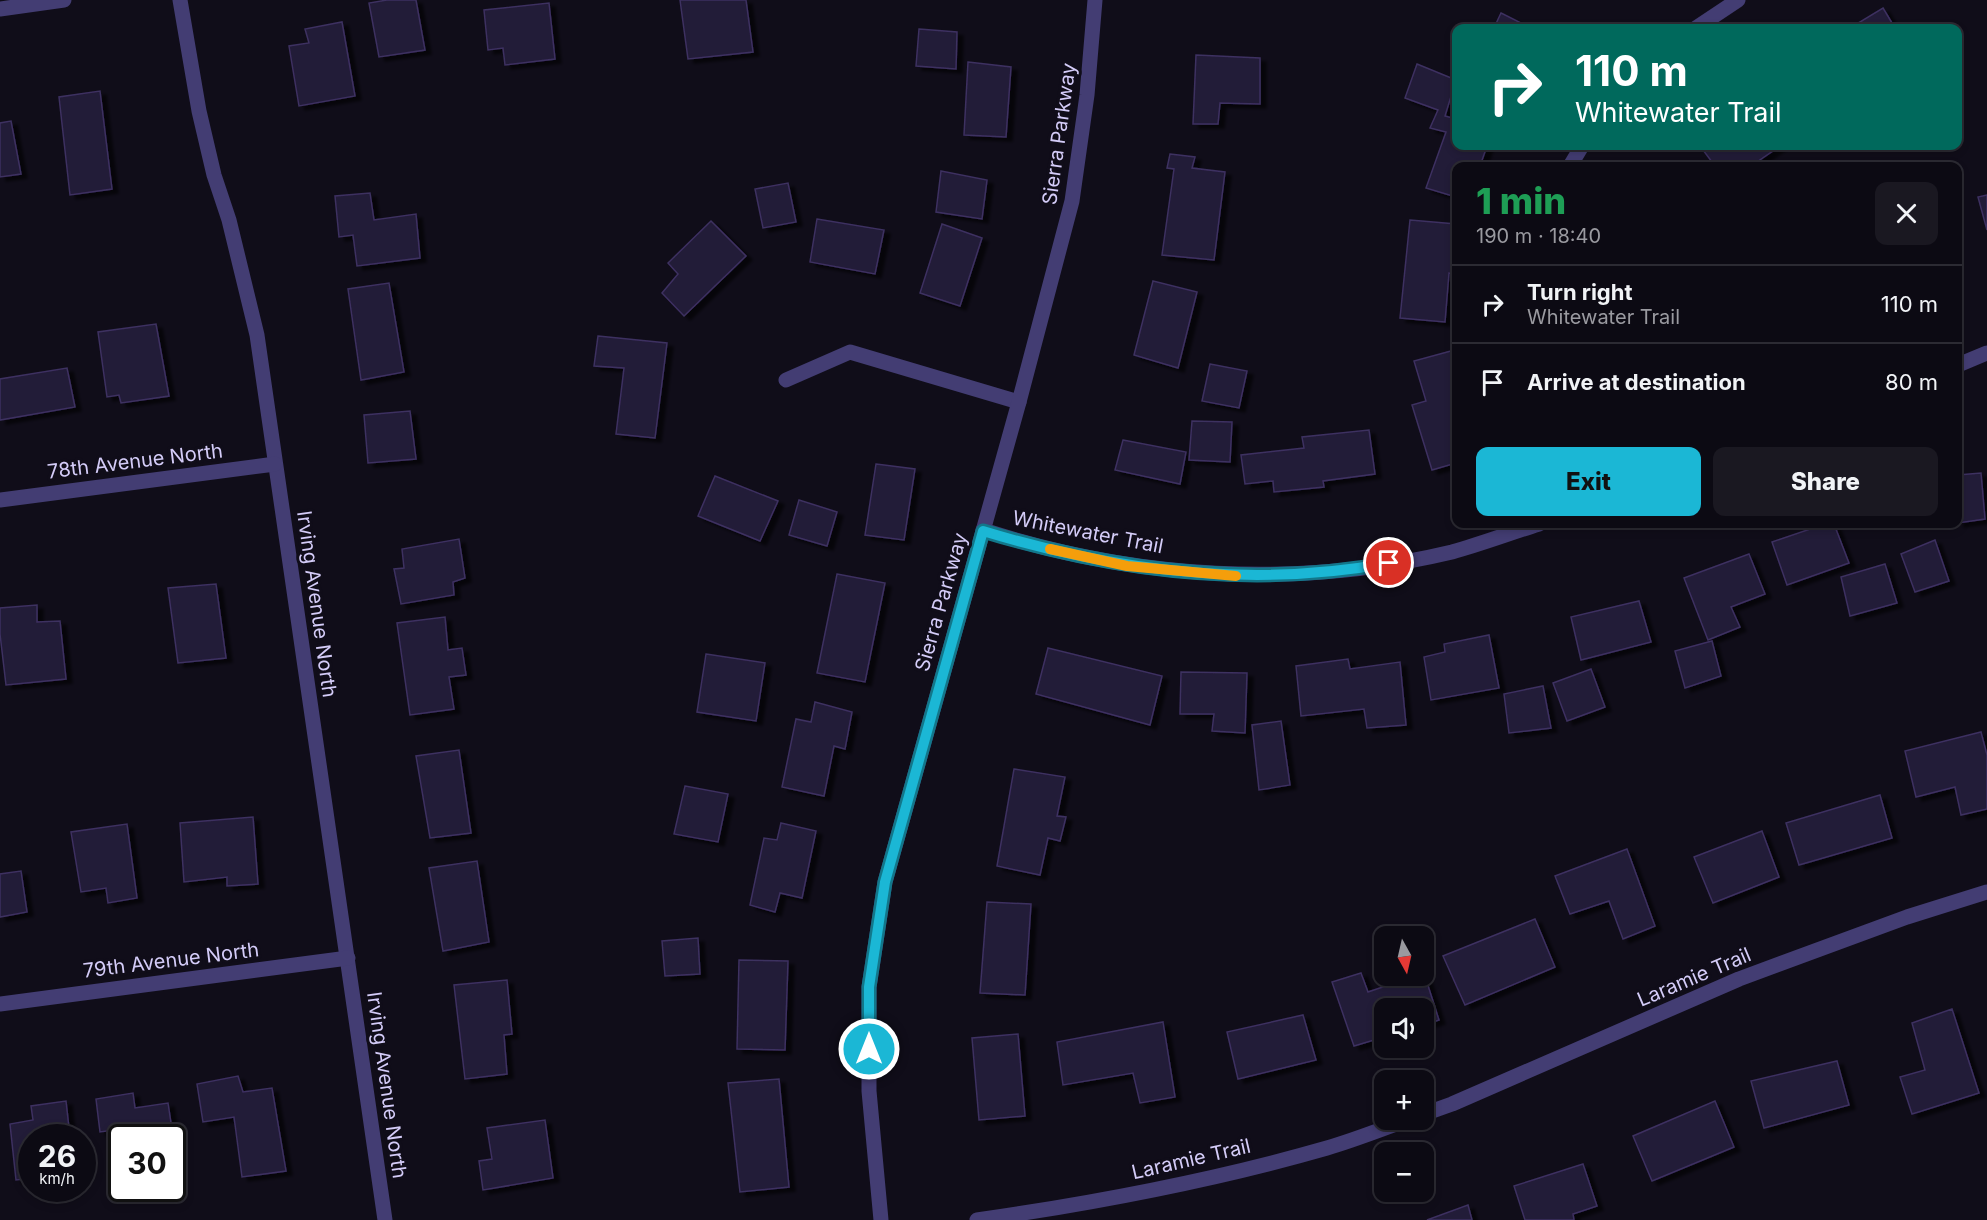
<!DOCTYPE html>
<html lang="en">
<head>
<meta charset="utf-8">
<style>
	:root { --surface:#0c0a13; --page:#1a1821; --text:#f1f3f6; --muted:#9a9aa0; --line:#2c2b33; --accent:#1bb7d5 }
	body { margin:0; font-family:Inter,sans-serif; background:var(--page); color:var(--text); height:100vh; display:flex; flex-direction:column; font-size:22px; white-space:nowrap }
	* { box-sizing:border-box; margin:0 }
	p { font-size:20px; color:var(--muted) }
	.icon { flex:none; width:33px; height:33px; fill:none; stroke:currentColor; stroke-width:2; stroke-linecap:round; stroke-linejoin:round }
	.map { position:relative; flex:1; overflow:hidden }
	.panel { position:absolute; left:1452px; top:162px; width:510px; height:366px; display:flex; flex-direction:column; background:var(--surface); border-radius:12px; box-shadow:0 3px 9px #0003,0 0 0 2px var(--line) }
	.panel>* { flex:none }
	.banner { position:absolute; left:1452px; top:24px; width:510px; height:126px; border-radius:12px; box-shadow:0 3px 9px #0003,0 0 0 2px var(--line); background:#00695c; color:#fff; overflow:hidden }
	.needle { width:39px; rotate:172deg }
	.controls { position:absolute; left:1374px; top:926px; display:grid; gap:12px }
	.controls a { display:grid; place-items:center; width:60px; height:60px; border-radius:12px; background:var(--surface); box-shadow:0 3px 9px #0003,0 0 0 2px var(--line); font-size:30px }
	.speed { position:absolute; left:18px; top:1124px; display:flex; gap:12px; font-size:30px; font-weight:700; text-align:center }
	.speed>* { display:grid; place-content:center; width:78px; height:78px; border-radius:50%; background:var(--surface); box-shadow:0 3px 9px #0003,0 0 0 2px var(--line); line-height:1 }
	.speed small { font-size:15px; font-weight:400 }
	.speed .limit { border:3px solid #111; border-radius:9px; background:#fff; color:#111 }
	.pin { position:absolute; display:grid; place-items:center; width:51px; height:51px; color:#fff; margin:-26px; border:3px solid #fff; border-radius:50%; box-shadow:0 2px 6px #0007 }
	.me { position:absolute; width:66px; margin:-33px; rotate:0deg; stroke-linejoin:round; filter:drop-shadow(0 0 4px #0008) }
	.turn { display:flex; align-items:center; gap:21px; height:126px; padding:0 24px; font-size:27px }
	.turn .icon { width:78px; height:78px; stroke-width:2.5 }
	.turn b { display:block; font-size:42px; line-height:51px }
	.round { display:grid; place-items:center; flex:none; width:63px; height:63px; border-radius:12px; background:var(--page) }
	.overview { display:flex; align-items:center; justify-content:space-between; height:102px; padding:0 24px }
	h1 { font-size:36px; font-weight:800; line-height:45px; color:#1e9e55 }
	.button { display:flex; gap:12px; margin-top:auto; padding:12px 24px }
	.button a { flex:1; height:69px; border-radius:12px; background:var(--accent); color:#111; font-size:24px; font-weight:800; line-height:69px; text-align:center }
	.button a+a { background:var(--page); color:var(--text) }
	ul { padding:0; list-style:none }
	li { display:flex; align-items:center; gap:18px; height:78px; padding:0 24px; border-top:2px solid var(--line) }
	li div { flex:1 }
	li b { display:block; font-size:22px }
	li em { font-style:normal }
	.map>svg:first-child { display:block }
</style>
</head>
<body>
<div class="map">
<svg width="1987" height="1220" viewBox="0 0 1987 1220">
	<defs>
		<filter id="shadow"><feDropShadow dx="6" dy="4" stdDeviation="1.5" flood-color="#0009"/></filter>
	</defs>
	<rect width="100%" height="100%" fill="#100d19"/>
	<g fill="#231b38" stroke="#3d3061" stroke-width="1.5" filter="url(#shadow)">
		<polygon points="387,0 416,0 425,50 379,57 369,3"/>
		<polygon points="680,0 746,0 753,52 688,59"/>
		<polygon points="549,3 555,59 505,65 503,48 488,50 484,10"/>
		<polygon points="1883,8 1895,28 1850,28"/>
		<polygon points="1501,13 1531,28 1494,28"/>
		<polygon points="342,22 355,96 299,106 289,46 309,43 305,29"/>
		<polygon points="919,29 957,32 956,69 916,66"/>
		<polygon points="1196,55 1260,58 1260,104 1220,103 1218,124 1193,124"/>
		<polygon points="968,62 1011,67 1006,137 964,135"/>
		<polygon points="1417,64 1456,80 1445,116 1456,119 1456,146 1487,146 1480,166 1456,166 1456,197 1426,188 1446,132 1430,128 1438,110 1405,98"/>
		<polygon points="100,91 112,189 70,195 59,97"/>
		<polygon points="11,121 21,174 0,177 0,123"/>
		<polygon points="1700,146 1780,146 1751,166 1715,166"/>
		<polygon points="1170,154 1195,157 1192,168 1225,172 1214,260 1162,255 1174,169 1167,168"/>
		<polygon points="941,171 987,180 982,219 936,212"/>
		<polygon points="788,183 796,222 763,228 755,189"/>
		<polygon points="370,193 374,220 416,214 420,258 357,266 353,235 339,237 335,196"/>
		<polygon points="1987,195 1987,230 1978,197"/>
		<polygon points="817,219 884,230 875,274 810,262"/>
		<polygon points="1410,220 1456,224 1456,274 1449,273 1445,322 1400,318"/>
		<polygon points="711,221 746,256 684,316 662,293 678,274 668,263"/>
		<polygon points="942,224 982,238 960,306 920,293"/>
		<polygon points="1153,281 1197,292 1178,368 1134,355"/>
		<polygon points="389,283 404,372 361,380 348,289"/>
		<polygon points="156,324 169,396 121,403 119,395 107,397 98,332"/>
		<polygon points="598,336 667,343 655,438 616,434 624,368 594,366"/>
		<polygon points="1451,351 1456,372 1456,463 1432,470 1412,405 1426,401 1414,361"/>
		<polygon points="1210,364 1247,371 1239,408 1202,401"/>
		<polygon points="67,368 75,407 0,420 0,379"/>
		<polygon points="410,411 416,459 368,463 364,415"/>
		<polygon points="1192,421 1232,422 1230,462 1189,460"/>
		<polygon points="1369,430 1375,474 1323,481 1324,487 1274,492 1273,481 1245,484 1241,455 1304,448 1302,437"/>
		<polygon points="1123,440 1186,452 1180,484 1115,470"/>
		<polygon points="876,464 915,469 904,540 865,535"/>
		<polygon points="1981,473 1985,519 1958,523 1958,475"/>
		<polygon points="715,476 778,501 760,541 698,516"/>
		<polygon points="799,500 837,512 827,546 789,535"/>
		<polygon points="1825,524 1834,524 1849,563 1787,585 1772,542"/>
		<polygon points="459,539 465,578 453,582 454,595 401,604 394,569 404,568 402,549"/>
		<polygon points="1935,540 1949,581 1915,592 1901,554"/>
		<polygon points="1749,554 1765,594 1731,607 1740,627 1708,640 1684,578"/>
		<polygon points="1885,564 1897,603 1850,616 1841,577"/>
		<polygon points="837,574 885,583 865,682 817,673"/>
		<polygon points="216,584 226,658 178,663 168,588"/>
		<polygon points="1639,601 1651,642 1581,660 1571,617"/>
		<polygon points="37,605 37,622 60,621 66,679 6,685 0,634 0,608"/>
		<polygon points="445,617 448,650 462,648 466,675 449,677 454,709 410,715 397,623"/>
		<polygon points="1489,635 1499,688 1431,700 1424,657 1445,652 1444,644"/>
		<polygon points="1712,641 1721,676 1685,688 1675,651"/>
		<polygon points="1048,648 1162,676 1150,725 1036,694"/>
		<polygon points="706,654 765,663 756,721 697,712"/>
		<polygon points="1348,659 1350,669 1400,662 1406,725 1367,728 1364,709 1301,716 1296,666"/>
		<polygon points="1591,669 1605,707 1567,721 1553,683"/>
		<polygon points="1181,672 1247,673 1245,733 1212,731 1214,714 1180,714"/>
		<polygon points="1543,686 1551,728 1509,733 1504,694"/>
		<polygon points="815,702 852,712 845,749 834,746 824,796 782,787 796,719 811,722"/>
		<polygon points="1281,721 1290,785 1259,790 1252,725"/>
		<polygon points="1981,732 1987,755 1987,809 1961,815 1955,787 1916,797 1905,751"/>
		<polygon points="459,750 471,833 430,838 416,756"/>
		<polygon points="1014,769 1065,777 1057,816 1066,817 1060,841 1048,838 1040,875 997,866"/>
		<polygon points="685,786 728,794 718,842 674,834"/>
		<polygon points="1880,795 1892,838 1799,865 1786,823"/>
		<polygon points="253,817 258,884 227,886 227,877 184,882 180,823"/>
		<polygon points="781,823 816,831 802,898 780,893 775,912 750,905 764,838 777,840"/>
		<polygon points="127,824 137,898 108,903 106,888 81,892 71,832"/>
		<polygon points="1762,831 1779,877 1713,903 1694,857"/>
		<polygon points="1627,849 1655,926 1623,939 1609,901 1570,914 1555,876"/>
		<polygon points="477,861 489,942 443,951 429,868"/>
		<polygon points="21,871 27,912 0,917 0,874"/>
		<polygon points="987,902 1031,904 1025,995 980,993"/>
		<polygon points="1535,919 1555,967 1465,1005 1443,956"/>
		<polygon points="698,938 700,974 665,976 662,941"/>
		<polygon points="739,960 788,961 785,1050 737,1049"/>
		<polygon points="1361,973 1368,992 1424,973 1439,1020 1424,1025 1424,1008 1384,1008 1384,1037 1354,1046 1332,982"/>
		<polygon points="507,980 512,1034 504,1035 507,1074 465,1079 454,985"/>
		<polygon points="1952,1009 1979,1093 1912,1114 1900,1077 1925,1070 1912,1023"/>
		<polygon points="1303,1015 1316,1060 1238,1079 1227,1032"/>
		<polygon points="1163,1022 1175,1097 1140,1103 1133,1073 1063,1085 1057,1042"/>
		<polygon points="1018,1034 1025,1116 979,1120 972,1038"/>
		<polygon points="1837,1061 1849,1105 1764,1128 1751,1081"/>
		<polygon points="238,1076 243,1092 272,1088 286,1171 242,1177 234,1117 203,1122 197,1084"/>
		<polygon points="779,1079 789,1187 740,1192 728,1083"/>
		<polygon points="133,1093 135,1108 168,1103 177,1163 172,1164 172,1137 129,1137 127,1128 100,1132 96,1099"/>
		<polygon points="66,1101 70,1137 32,1137 32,1178 16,1180 10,1124 33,1120 31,1106"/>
		<polygon points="1715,1101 1734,1147 1652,1181 1633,1136"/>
		<polygon points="545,1120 553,1178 483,1190 479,1161 492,1159 487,1128"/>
		<polygon points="1583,1164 1597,1206 1573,1214 1574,1220 1525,1220 1514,1186"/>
		<polygon points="1468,1205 1472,1220 1427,1220"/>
	</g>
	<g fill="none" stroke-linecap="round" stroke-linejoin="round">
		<g stroke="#433d73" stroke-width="15">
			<polyline points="180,0 199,111 214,175 229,220 257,335 385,1220"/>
			<polyline points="0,9 64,0"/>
			<polyline points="1696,28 1738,0"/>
			<polyline points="1570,166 1582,146"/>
			<polyline points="1958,365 1987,353"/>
			<polyline points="786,380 850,352 1019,402"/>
			<polyline points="0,500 275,464"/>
			<path d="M983 530C1135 579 1297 589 1452 552 1481 544 1510 533 1539 524"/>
			<polyline points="0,1004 348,958"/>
			<polyline points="1424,1114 1452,1104 1739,979 1907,917 1987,892"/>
			<polyline points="881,1220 869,1091 869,987 885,882 1019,402 1072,201 1087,95 1095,0"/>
			<path d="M977 1220C1095 1203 1212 1181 1327 1148 1355 1140 1382 1129 1410 1119"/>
		</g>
	</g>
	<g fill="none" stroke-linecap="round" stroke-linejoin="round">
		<g stroke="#12778a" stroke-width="15">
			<path id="route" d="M869 1049V987L885 882 983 531C1114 571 1254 588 1389 563"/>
		</g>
		<use href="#route" stroke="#1bb7d5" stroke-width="10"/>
		<polyline stroke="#f59e0b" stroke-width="10" points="1050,549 1127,566 1236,576"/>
	</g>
	<g text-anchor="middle" stroke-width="6" stroke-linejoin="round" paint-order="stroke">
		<g font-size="20" fill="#d4ccf8" stroke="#100d19">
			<text transform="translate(1059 134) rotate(-82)" y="7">Sierra Parkway</text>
			<text transform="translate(135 461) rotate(-7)" y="7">78th Avenue North</text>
			<text transform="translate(1088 532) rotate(11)" y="7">Whitewater Trail</text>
			<text transform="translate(941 602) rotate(-74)" y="7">Sierra Parkway</text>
			<text transform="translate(317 604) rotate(82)" y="7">Irving Avenue North</text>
			<text transform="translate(171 960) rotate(-7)" y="7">79th Avenue North</text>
			<text transform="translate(1694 977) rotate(-23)" y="7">Laramie Trail</text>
			<text transform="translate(387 1085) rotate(82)" y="7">Irving Avenue North</text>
			<text transform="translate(1191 1159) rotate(-13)" y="7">Laramie Trail</text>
		</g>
	</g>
</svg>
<div class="controls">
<a><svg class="needle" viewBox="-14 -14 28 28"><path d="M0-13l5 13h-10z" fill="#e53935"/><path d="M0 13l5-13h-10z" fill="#9a9aa0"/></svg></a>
<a><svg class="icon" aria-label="sound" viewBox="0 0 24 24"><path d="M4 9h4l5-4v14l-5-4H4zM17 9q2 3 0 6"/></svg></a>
<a>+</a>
<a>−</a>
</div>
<div class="speed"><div>26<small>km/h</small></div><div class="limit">30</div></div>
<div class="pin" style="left:1389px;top:563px;background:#d93025"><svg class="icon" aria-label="arrive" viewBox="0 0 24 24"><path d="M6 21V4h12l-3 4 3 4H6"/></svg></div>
<svg class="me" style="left:869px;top:1049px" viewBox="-20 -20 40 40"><circle r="17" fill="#1bb7d5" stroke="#fff" stroke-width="3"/><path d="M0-11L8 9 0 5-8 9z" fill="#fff"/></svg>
<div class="banner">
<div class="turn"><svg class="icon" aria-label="right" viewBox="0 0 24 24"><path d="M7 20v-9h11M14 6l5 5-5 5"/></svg><div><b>110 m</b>Whitewater Trail</div></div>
</div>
<section class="panel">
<div class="overview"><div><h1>1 min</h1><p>190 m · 18:40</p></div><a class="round"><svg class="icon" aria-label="close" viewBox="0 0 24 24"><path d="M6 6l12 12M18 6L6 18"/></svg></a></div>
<ul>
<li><svg class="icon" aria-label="right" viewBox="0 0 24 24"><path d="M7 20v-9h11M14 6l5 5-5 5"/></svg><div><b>Turn right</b><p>Whitewater Trail</p></div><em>110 m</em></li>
<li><svg class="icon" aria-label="arrive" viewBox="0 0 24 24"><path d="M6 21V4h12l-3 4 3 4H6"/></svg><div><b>Arrive at destination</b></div><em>80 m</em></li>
</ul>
<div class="button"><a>Exit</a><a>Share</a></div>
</section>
</div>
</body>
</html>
